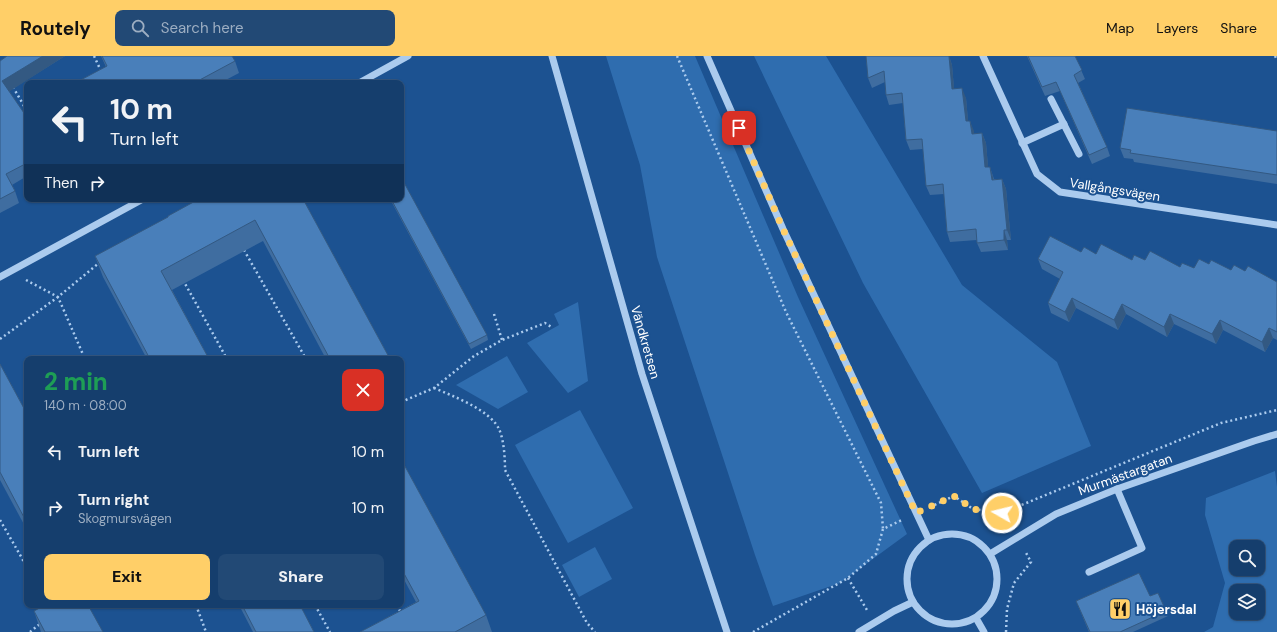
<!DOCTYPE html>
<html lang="en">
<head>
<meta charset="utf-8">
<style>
	:root { --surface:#153e6d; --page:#224975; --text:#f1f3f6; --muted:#9daec2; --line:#345780; --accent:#ffcf68 }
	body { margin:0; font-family:"DM Sans",sans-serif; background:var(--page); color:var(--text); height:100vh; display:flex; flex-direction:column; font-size:15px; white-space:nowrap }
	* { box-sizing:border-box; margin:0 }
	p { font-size:13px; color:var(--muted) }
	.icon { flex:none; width:22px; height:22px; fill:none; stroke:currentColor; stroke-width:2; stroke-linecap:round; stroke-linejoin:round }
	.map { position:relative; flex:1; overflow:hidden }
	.sheet { position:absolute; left:24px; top:300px; width:380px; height:252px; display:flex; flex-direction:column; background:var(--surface); border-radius:8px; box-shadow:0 1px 3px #0004,0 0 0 1px var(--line) }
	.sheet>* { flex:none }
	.hud { position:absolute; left:24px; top:24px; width:380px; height:122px; border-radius:8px; box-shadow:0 1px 3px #0004,0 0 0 1px var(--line); background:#153e6d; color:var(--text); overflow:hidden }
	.fabs { position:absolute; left:1229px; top:484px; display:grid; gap:8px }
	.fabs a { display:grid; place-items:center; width:36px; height:36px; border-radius:8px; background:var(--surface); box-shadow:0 1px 3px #0004,0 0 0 1px var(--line); font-size:20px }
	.pin { position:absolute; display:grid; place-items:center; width:34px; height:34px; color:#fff; margin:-17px; border-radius:8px; box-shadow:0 2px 6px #0006 }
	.me { position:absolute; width:44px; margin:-22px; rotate:278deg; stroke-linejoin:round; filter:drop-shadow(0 0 3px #0008) }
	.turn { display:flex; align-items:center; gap:14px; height:84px; padding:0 20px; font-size:18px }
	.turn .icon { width:52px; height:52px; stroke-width:2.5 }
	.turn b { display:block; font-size:28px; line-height:34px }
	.then { display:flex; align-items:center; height:38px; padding:0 20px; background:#0003; gap:8px; font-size:15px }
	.round { display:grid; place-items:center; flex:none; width:42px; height:42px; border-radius:8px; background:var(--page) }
	.summary { display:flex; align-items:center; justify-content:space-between; height:68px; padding:0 20px }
	h1 { font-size:24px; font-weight:800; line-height:30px; color:#1e9e55 }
	.cta { display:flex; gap:8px; margin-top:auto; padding:8px 20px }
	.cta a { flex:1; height:46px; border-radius:8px; background:var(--accent); color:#111; font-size:16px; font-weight:800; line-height:46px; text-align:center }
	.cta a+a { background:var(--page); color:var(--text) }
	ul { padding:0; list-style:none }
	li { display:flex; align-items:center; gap:12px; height:56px; padding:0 20px }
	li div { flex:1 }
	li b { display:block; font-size:15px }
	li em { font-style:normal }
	header { display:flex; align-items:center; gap:24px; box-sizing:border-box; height:56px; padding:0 20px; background:var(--accent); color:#111 }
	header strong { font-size:19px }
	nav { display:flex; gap:22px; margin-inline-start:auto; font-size:14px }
	.search { width:280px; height:36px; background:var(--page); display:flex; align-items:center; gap:10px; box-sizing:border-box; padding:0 14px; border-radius:8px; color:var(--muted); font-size:15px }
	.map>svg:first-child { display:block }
</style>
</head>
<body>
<header>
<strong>Routely</strong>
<div class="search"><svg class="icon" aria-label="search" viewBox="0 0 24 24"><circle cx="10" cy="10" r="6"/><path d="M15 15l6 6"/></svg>Search here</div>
<nav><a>Map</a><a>Layers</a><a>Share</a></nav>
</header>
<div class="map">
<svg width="1277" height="576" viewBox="0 0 1277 576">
	<rect width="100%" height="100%" fill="#1c5291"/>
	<g fill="#2f6daf" fill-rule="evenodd">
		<polygon points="606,0 695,0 798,241 907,478 840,527 773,550 755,499 657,201 640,109"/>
		<polygon points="754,0 826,0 962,229 1057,306 1091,390 982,437 863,227"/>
		<polygon points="578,246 588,325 568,337 527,287 559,269 554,258"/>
		<polygon points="507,300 528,336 498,353 456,329"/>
		<polygon points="580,354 633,452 568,487 515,389"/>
		<path d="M1275 415 1277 431V576H1204L1213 571 1225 527 1205 459 1206 442ZM1236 491H1258V513H1236ZM1236 535H1258V557H1236Z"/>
		<polygon points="595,491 612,523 579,541 562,509"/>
	</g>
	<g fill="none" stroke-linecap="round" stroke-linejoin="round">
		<g stroke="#abcbee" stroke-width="2.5" stroke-dasharray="2 3" stroke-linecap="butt">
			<polyline points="94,0 101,15"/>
			<polyline points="677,0 786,256 881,447 883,473"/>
			<polyline points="1275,0 1277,4"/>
			<polyline points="13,31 27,55"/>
			<polyline points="244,194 306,303"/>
			<polyline points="26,224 58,241 85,303"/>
			<polyline points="183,224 227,303"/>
			<polyline points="494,258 502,284"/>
			<polyline points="0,283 58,241 99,207"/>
			<path d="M434 332C453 340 490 354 499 373 504 384 505 402 505 414L587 567 595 576"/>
			<polyline points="401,346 434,332 474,300 502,284 545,267 553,272"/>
			<polyline points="930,451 954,440 973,453 1002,457 1221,367 1277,354"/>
			<polyline points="1002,457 1009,469"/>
			<polyline points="0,464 27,511"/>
			<polyline points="848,522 867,554"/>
			<polyline points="196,549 206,576"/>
			<polyline points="315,549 330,576"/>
			<polyline points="397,549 401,557"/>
			<polyline points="30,576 41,567"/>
			<polyline points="753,576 848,522 876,498 883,473 902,464"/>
			<polyline points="1006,576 1007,553 1014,527 1031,506 1025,495"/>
		</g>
		<g stroke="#abcbee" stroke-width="7">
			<polyline points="552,0 642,318 727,576"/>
			<polyline points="707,0 783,173 929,484"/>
			<polyline points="983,0 1037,118 1060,136 1277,169"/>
			<polyline points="359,27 408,0"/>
			<polyline points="1051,43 1079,98"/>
			<polyline points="1022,87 1064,68"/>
			<polyline points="0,221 143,143"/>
			<circle cx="952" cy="523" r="45"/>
			<polyline points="990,498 1056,458 1117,433 1254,385 1277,378"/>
			<polyline points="1089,516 1142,492 1117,433"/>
			<polyline points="976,562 984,576"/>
			<polyline points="859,576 894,555 913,546"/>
		</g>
	</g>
	<g fill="#3f6da0">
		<polygon points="7,0 65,0 9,35 24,57 27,56 27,120 12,129 15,135 19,147 0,157 0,5"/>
		<polygon points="101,0 232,0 235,5 239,17 220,27 75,27 106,11"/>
		<polygon points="866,0 949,0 952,9 954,33 966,42 968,65 970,65 974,78 982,77 986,87 988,111 990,111 994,123 1002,123 1006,133 1011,184 1007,184 1008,194 981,196 977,187 977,184 950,186 947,176 944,138 930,139 926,130 923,93 910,94 906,84 903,47 889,49 886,39 885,26 872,32 868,22"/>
		<polygon points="1027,0 1075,0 1085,23 1078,27 1107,91 1110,100 1092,108 1060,35 1045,40"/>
		<polygon points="1277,75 1277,128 1134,106 1133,103 1124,102 1120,92"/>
		<polygon points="84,143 92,143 86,146"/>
		<polygon points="303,143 390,303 326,303 263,185 172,234 209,303 147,303 103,221 95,200"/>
		<polygon points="390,143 401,143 487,279 488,284 471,293"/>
		<polygon points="1081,196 1132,204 1145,204 1180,211 1194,212 1209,208 1231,214 1245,215 1277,226 1277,284 1273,282 1265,296 1223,274 1216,288 1174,268 1167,281 1126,258 1118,274 1076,252 1069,266 1051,257 1048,247 1060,223 1042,213 1038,203"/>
		<polygon points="0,308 27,358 27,474 0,424"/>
		<polygon points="401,403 486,559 492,576 360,576 416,546 401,518"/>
		<polygon points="1150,540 1166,555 1168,560 1133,576 1089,576 1076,545"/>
		<polygon points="239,549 300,549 314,576 253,576"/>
		<polygon points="34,555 103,576 41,576"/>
	</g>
	<g fill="#335982">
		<polygon points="43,0 65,0 7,37 2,25"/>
		<polygon points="949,0 952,9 955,43 952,33"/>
		<polygon points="962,32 966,42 969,75 966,65"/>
		<polygon points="970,65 974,75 975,88 972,78"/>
		<polygon points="982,77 986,87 989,121 985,111"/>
		<polygon points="990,111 993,121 995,133 992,124"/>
		<polygon points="1002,123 1006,133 1011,184 1007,174"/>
		<polygon points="1004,174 1007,184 1008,194 1004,184"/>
		<polygon points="1072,242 1076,252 1069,266 1065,256"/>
		<polygon points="1122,248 1126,258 1118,274 1114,264"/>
		<polygon points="1170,258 1174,268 1167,281 1164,271"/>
		<polygon points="1220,264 1223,274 1216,288 1212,278"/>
		<polygon points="1269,272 1273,282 1265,296 1262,286"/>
	</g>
	<g fill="#497fba" stroke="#335982">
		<polygon points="7,0 43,0 2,25 24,57 27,56 27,107 6,118 15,135 0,143 0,5"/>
		<polygon points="102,0 232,0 235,5 194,27 75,27 107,10"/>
		<polygon points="866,0 949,0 952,33 962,32 966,65 970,65 972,78 982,77 985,111 990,111 992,124 1002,123 1007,174 1004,174 1004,184 977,187 976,173 947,176 943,128 926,130 922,83 906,84 902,37 886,39 884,15 868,22"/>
		<polygon points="1028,0 1075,0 1082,14 1074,19 1107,91 1089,99 1056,26 1042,31"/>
		<polygon points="1127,52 1277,75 1277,119 1130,97 1131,94 1120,92"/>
		<polygon points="401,121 487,279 469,288 391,143 401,143"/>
		<polygon points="199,143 303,143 390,303 330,303 255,164 161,215 209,303 150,303 95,200 168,161 168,160"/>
		<polygon points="1050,180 1081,196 1084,191 1096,198 1101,188 1132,204 1134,199 1145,204 1150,195 1180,211 1182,207 1194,212 1199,203 1209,208 1211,204 1231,214 1234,209 1245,215 1248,210 1277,226 1277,276 1269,272 1262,286 1220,264 1212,278 1170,258 1164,271 1122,248 1114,264 1072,242 1065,256 1048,247 1063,216 1038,203"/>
		<polygon points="0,308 27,358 27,467 0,416"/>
		<polygon points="401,403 486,559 455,576 360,576 419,545 401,512"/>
		<polygon points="1139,517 1150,540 1158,537 1166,555 1120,576 1090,576 1076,545"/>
		<polygon points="45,549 88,549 103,576 45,576 34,555"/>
		<polygon points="242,549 300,549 314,576 256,576"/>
	</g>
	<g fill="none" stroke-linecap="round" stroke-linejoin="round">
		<polyline stroke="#ffcf68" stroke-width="7" stroke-dasharray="0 12.6" points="739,72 783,173 916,457 954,440 973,453 1002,457"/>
	</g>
	<defs>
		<g id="restaurant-square" transform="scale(1.15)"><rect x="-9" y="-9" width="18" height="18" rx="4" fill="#ffcf68" stroke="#1c5291"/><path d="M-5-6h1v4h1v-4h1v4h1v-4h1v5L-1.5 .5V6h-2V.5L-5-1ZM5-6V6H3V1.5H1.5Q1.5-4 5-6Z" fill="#111"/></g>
	</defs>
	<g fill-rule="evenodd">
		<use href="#restaurant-square" x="1120" y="553"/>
	</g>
	<g text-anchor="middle" stroke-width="4" stroke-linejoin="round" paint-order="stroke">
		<g font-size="13" fill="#fff" stroke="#1c5291">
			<text transform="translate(1115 133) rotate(9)" y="5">Vallgångsvägen</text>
			<text transform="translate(646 286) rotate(74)" y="5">Vändkretsen</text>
			<text transform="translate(1125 418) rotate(-20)" y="5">Murmästargatan</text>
		</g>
		<g font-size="13" font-weight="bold" fill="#fff" stroke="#1c5291" text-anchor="start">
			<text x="1136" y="558">Höjersdal</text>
		</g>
	</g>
</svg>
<div class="fabs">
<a><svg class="icon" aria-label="search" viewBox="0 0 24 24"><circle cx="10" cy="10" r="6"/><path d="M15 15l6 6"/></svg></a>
<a><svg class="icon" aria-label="layers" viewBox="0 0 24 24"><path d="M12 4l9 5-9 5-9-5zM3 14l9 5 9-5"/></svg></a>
</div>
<div class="pin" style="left:739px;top:72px;background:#d93025"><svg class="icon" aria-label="arrive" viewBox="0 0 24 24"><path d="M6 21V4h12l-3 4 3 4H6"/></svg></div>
<svg class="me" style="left:1002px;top:457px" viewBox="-20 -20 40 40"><circle r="17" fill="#ffcf68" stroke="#fff" stroke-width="3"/><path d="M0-11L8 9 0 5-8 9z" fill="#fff"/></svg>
<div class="hud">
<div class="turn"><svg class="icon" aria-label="left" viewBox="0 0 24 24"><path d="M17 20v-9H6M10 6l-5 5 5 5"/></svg><div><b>10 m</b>Turn left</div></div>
<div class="then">Then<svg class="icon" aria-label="right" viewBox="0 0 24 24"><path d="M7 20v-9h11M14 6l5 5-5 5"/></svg></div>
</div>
<section class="sheet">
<div class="summary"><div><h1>2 min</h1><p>140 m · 08:00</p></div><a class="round" style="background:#d93025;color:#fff"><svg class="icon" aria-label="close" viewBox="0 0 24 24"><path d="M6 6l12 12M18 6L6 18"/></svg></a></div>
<ul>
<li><svg class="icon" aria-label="left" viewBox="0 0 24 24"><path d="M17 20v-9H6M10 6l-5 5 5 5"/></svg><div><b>Turn left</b></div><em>10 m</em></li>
<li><svg class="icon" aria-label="right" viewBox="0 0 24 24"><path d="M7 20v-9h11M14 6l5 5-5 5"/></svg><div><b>Turn right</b><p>Skogmursvägen</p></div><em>10 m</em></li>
</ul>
<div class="cta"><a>Exit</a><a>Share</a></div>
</section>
</div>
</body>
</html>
